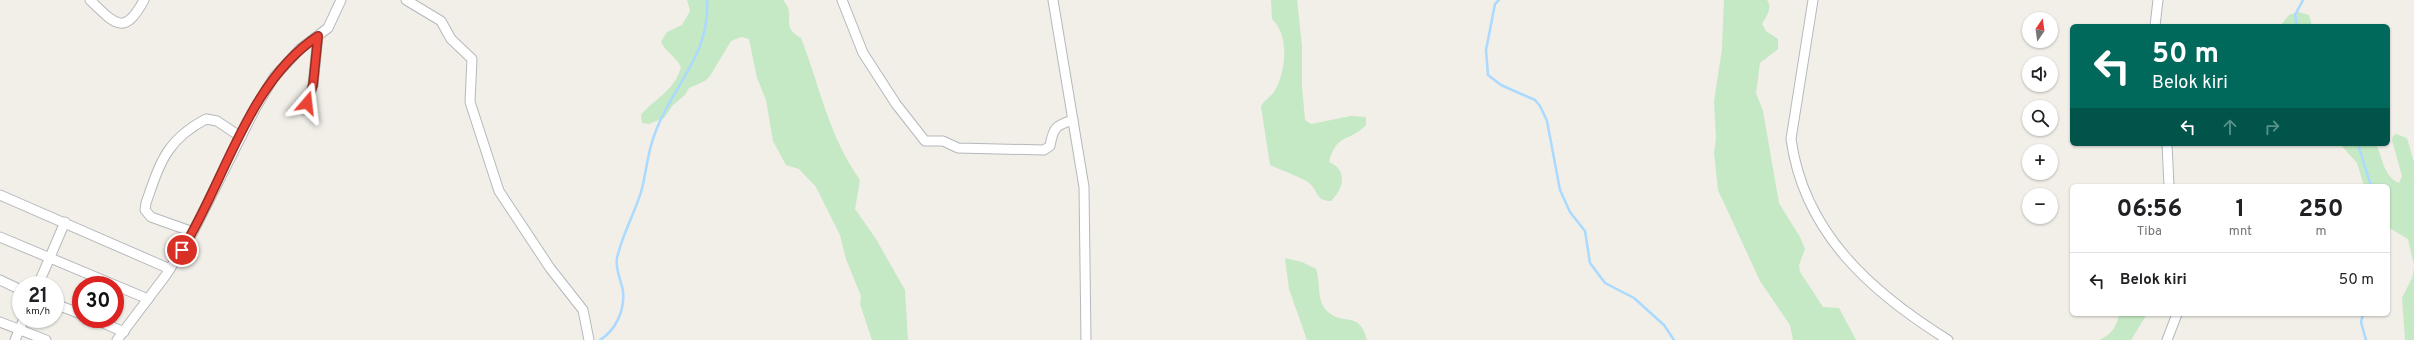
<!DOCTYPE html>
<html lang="id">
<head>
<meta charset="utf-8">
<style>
	:root { --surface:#fff; --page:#f2f2f2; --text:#202124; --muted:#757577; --line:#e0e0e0 }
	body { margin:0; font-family:Overpass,sans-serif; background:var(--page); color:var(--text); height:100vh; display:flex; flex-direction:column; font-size:15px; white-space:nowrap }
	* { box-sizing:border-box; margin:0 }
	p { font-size:13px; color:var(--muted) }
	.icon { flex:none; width:22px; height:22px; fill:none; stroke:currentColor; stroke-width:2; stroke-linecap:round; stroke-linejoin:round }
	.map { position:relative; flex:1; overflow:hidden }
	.sheet { position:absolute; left:2070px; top:184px; width:320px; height:132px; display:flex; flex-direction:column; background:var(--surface); border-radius:6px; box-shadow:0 1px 3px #0004 }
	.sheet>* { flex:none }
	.banner { position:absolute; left:2070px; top:24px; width:320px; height:122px; border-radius:6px; box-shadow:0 1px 3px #0004; background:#00695c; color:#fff; overflow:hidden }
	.needle { width:26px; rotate:13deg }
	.fabs { position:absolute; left:2022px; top:12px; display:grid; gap:8px }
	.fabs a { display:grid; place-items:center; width:36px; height:36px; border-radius:50%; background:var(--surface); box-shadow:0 1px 3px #0004; font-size:20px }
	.speed { position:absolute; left:12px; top:276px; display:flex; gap:8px; font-size:20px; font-weight:700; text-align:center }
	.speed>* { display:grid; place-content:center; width:52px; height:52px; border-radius:50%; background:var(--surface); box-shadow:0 1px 3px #0004; line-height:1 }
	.speed small { font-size:10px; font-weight:400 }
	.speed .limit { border:6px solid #d22; background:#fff; color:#111 }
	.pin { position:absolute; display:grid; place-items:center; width:34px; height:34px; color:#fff; margin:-17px; border:2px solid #fff; border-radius:50%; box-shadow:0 1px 4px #0007 }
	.me { position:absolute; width:44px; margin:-22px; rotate:17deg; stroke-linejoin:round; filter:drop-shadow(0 0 3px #0008) }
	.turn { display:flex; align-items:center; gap:14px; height:84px; padding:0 16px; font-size:18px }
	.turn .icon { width:52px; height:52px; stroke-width:2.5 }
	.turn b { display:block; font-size:28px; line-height:34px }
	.lanes { display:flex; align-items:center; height:38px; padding:0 16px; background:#0003; justify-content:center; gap:20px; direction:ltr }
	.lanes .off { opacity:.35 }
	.eta { display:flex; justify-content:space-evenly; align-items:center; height:68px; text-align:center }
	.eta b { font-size:24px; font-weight:700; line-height:28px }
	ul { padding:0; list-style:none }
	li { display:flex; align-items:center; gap:12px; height:56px; padding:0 16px; border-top:1px solid var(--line) }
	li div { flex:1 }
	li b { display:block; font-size:15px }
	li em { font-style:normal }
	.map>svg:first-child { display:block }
</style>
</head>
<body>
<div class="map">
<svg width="2414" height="340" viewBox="0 0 2414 340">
	<rect width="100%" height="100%" fill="#f1efe8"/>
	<g fill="#c5e8c5">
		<path d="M687 0H783C798 17 778 25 801 38 820 87 829 137 860 180L855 209 876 239 905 290 908 340H872L860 304 861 296 846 259 840 235 816 187 799 169 786 165 773 141 766 100 757 78 749 39 741 37 731 41 710 76 705 81 689 88 685 95 673 105 664 118 649 124 642 123 641 115C656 97 674 92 681 67 676 57 666 52 661 42L667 32 682 25 690 11Z"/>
		<path d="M1271 0H1297L1302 46V86L1305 120 1311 124 1351 116 1366 117V125C1349 143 1337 132 1329 162 1348 170 1344 188 1331 201 1315 201 1319 191 1309 183 1304 178 1278 169 1270 165L1261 106C1265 100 1270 97 1274 92 1286 73 1290 35 1272 19Z"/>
		<path d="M1724 0H1767C1773 8 1766 17 1762 24L1766 31 1778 39V49L1760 63 1756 93 1763 111 1779 203 1800 237 1805 249 1799 265 1800 272 1823 307 1839 308 1856 340H1793L1790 325 1760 281 1718 190 1714 153 1716 138 1714 101 1722 49Z"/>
		<polygon points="2298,12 2309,15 2312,26 2280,26 2289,15"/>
		<path d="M2396 134 2407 138 2414 162V265L2408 239 2388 227V186H2364L2357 163 2340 144H2376C2383 158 2383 176 2399 183L2402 176 2392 140 2393 136Z"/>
		<path d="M1285 258 1302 262 1316 269C1321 283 1316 300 1327 311 1343 327 1359 309 1367 340H1307L1289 289Z"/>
		<polygon points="2414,268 2414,340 2405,340 2402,298 2412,278"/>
		<path d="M2119 314H2147L2131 340H2099C2111 335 2117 327 2119 314Z"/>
	</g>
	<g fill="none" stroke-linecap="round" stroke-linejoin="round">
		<g stroke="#aadaff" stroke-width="2.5">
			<polyline points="1499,0 1495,4 1486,50 1488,75 1501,85 1535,100 1540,106 1547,121 1560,190 1570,212 1585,231 1590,263 1605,283 1634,298 1664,325 1674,340"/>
			<polyline points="2297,26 2295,15 2303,0"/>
			<polyline points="2358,144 2371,186"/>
			<polyline points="2363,314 2361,322 2366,340"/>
			<path d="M600 340C616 330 625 310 623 291 621 280 615 269 617 258 622 235 634 215 641 192 646 175 647 156 653 139 669 89 711 56 707 0"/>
		</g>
		<g stroke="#b5b8bc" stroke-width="11">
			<g id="minor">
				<path d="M90 0C115 24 124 37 144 0"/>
				<polyline points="406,0 441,21 451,39 472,59 470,102 499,191 550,268 583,310 589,340"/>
				<path d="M842 0 863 53 896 104 925 141H943L958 148 1044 150 1050 146C1053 128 1056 125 1073 120"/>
				<polyline points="1053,0 1084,187 1086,340"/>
				<path d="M1813 0 1791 139C1804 233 1871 292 1948 340"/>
				<polyline points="2155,26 2158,0"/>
				<polyline points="304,110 313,85 318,36"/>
				<polyline points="2167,144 2169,186"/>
				<polyline points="0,195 170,269"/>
				<path d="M193 232 151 217 145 210 146 203C160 163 166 140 206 119L217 121 241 137"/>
				<polyline points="0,237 148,299"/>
				<polyline points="0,280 21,290"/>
				<polyline points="38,285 65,222"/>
				<polyline points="55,304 81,314"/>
				<polyline points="94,319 124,332"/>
				<polyline points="0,322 46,340"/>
				<polyline points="15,340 24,319"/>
				<polyline points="117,340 166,275 193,232 255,109 274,77 300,49 328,28 341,0"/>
				<polyline points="2167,340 2177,314"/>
			</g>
		</g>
		<use href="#minor" stroke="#fff" stroke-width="9"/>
	</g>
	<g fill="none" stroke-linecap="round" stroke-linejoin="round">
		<g stroke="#982c22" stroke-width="10">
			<path id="route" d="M182 250C225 181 248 82 318 36L313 85 307 103"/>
		</g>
		<use href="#route" stroke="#ea4335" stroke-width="7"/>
	</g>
</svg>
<div class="fabs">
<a><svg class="needle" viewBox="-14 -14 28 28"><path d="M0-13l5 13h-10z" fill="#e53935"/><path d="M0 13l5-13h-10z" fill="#757577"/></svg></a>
<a><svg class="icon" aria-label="sound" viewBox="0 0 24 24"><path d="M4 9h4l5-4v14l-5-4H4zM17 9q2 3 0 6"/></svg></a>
<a><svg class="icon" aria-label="search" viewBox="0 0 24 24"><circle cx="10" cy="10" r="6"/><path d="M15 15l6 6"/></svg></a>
<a>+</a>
<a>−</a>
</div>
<div class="speed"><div>21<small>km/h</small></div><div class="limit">30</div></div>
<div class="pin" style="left:182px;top:250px;background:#d93025"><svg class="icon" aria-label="arrive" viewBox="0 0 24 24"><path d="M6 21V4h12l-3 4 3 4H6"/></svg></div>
<svg class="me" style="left:307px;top:103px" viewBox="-20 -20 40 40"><path d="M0-17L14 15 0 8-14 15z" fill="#ea4335" stroke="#fff" stroke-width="4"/></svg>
<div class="banner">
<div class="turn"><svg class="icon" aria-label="left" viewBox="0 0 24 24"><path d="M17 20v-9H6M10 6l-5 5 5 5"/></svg><div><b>50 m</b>Belok kiri</div></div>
<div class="lanes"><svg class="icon" aria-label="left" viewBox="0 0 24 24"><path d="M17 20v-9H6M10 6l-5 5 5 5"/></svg><svg class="icon off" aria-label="ahead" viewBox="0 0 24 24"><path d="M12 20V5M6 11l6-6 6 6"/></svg><svg class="icon off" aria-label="right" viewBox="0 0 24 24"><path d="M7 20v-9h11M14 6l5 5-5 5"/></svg></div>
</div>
<section class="sheet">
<div class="eta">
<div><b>06:56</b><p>Tiba</p></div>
<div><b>1</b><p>mnt</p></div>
<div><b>250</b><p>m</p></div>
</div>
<ul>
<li><svg class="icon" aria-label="left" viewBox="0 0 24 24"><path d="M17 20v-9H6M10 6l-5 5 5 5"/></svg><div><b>Belok kiri</b></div><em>50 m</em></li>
</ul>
</section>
</div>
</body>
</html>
